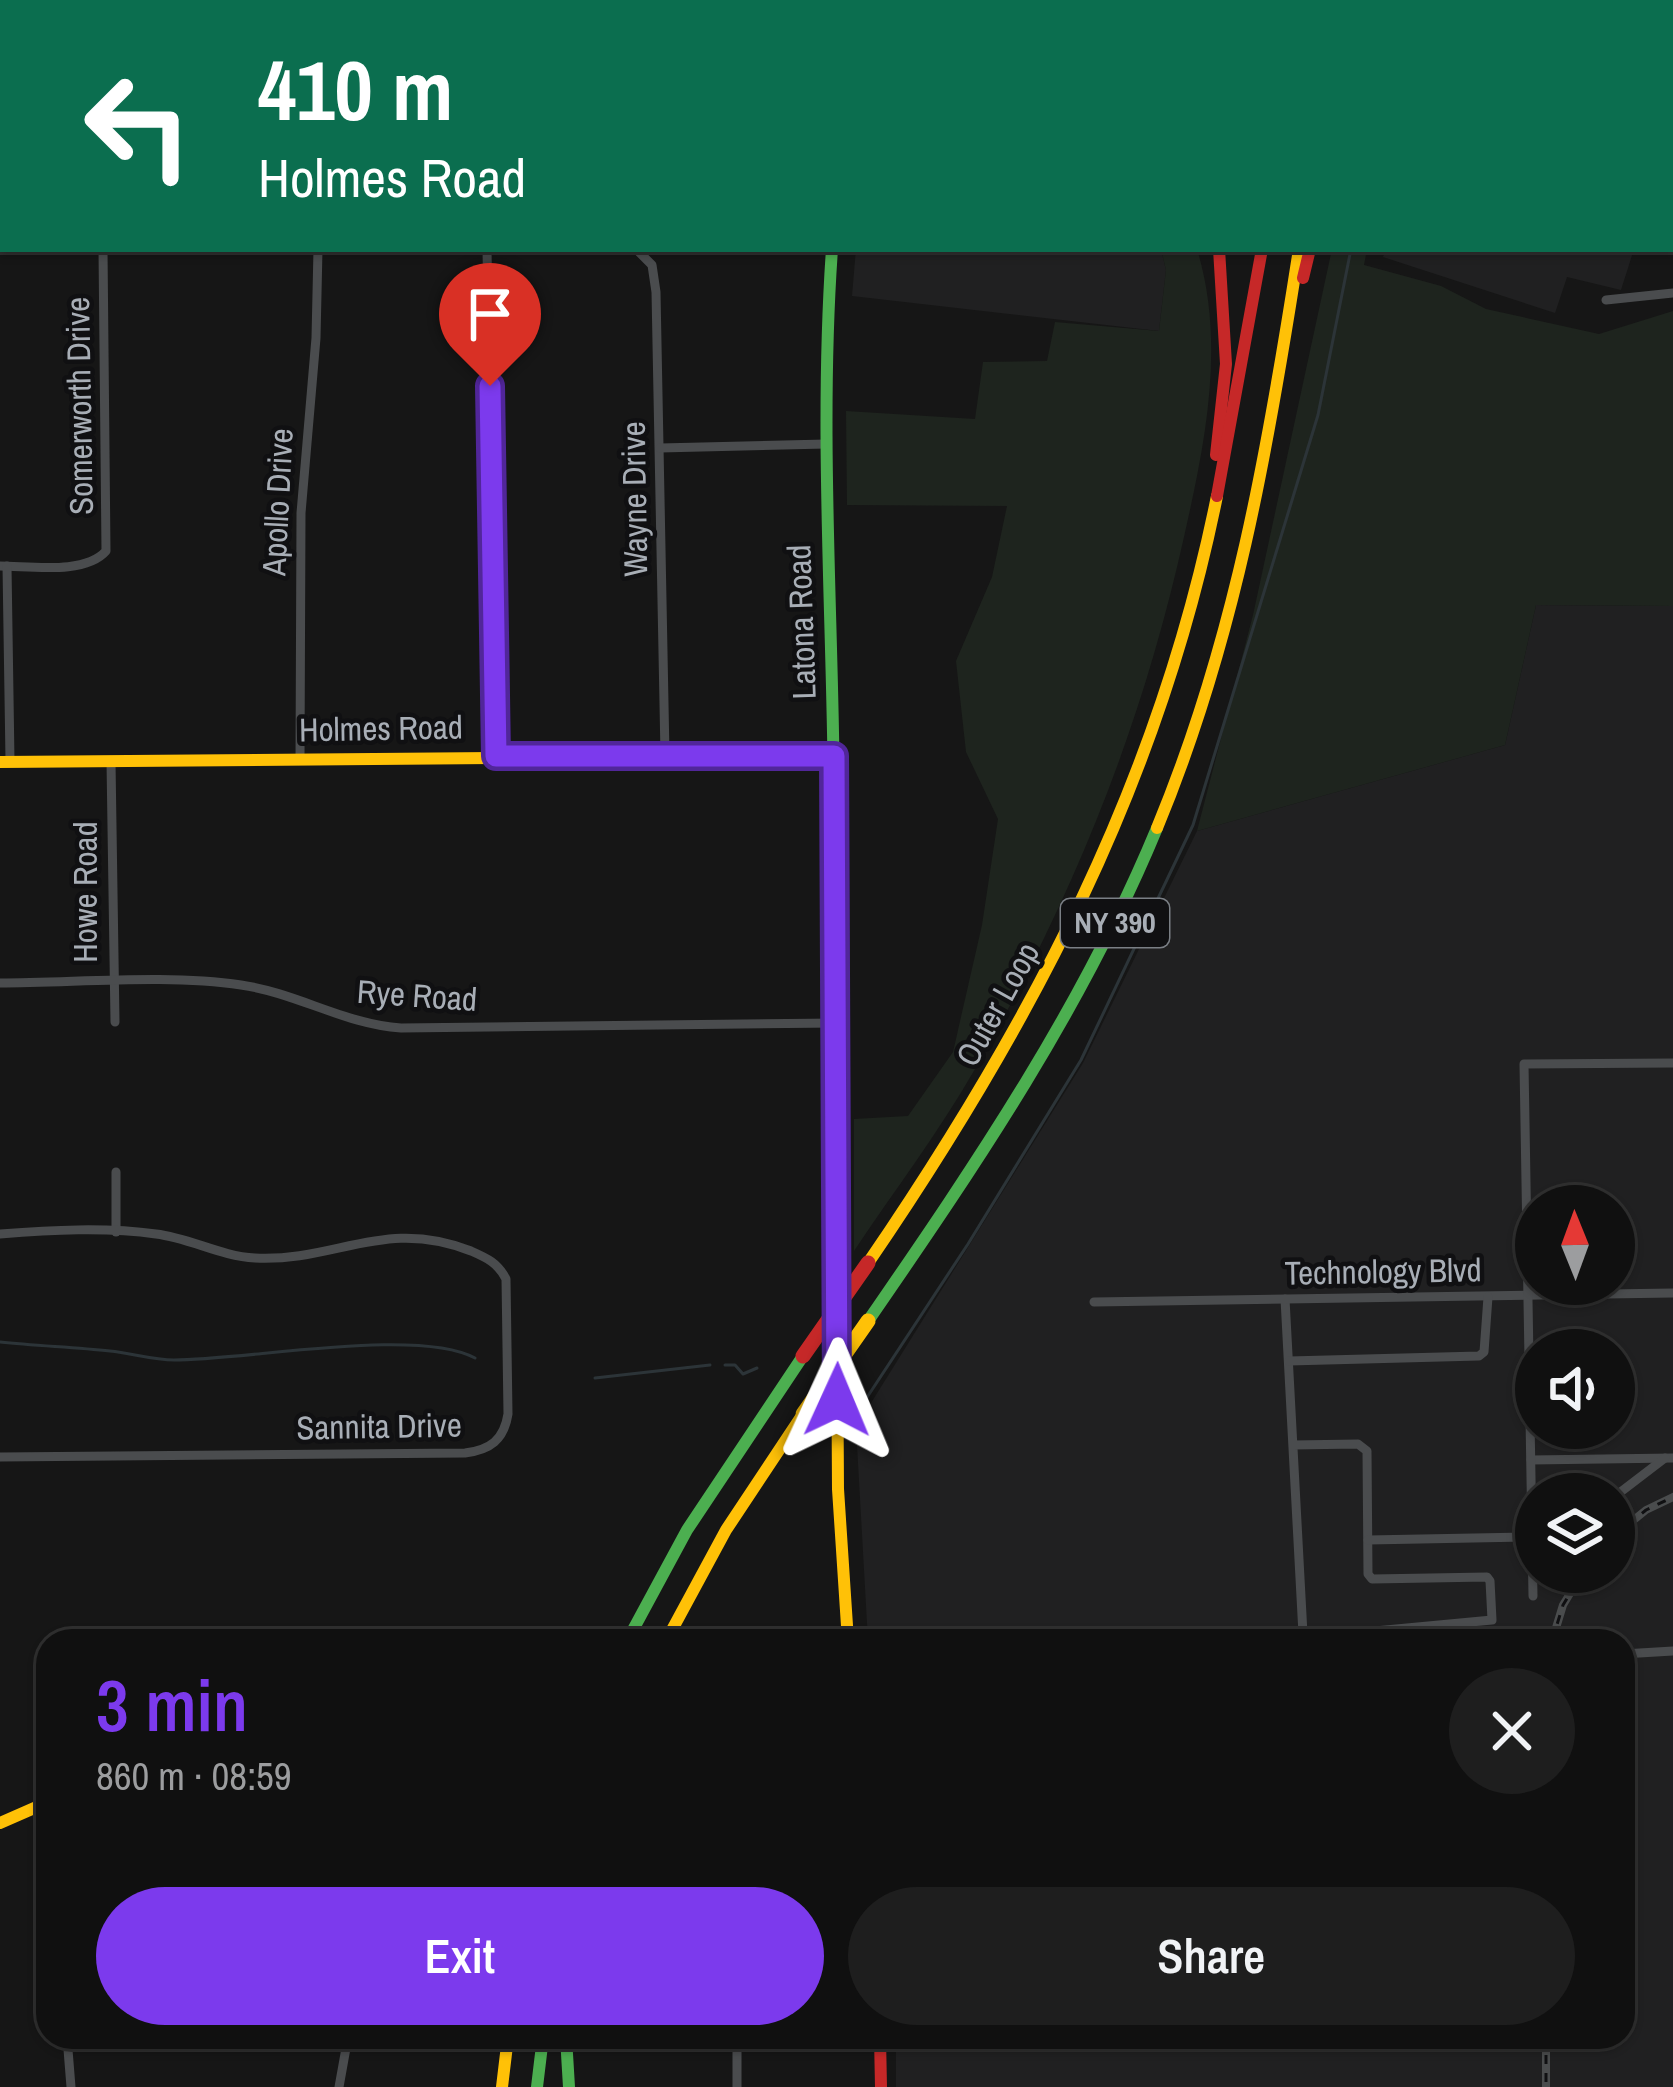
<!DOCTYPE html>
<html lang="en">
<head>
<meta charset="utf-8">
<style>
	:root { --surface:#101010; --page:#1e1e1e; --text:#f1f3f6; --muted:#9c9d9f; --line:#303030; --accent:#7c3aed }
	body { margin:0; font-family:"Archivo Narrow",sans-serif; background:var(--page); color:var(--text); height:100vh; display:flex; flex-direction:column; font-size:45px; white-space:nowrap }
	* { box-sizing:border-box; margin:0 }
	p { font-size:39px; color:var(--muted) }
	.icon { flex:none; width:66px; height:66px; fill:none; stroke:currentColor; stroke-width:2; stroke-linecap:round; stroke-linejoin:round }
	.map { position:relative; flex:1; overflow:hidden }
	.sheet { position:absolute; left:36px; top:1629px; width:1599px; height:420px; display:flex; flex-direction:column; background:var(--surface); border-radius:36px; box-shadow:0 3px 9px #0004,0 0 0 3px var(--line) }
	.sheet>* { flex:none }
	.guide { position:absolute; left:0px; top:0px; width:1674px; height:252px; box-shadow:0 3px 9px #0004,0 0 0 3px var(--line); background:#0b6e4f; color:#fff; overflow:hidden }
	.needle { width:78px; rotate:359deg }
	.buttons { position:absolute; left:1515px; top:1185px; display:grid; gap:24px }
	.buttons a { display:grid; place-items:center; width:120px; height:120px; border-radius:50%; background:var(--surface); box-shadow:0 3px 9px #0004,0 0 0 3px var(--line); font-size:60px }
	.pin { position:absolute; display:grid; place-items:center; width:102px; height:102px; color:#fff; margin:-123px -51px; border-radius:50% 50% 50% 0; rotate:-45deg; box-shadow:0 0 12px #0007 }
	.pin .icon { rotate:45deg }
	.me { position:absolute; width:132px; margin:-66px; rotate:1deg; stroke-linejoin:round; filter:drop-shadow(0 0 9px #0008) }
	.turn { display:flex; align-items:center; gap:42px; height:252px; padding:0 60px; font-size:54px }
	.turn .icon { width:156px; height:156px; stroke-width:2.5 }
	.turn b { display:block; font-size:84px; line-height:102px }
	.round { display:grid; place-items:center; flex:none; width:126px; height:126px; border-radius:63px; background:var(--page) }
	.summary { display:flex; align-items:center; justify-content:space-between; height:204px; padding:0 60px }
	h1 { font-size:72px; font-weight:600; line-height:90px; color:var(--accent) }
	.cta { display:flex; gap:24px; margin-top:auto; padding:24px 60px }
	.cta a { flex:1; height:138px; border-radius:72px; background:var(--accent); color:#fff; font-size:48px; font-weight:600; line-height:138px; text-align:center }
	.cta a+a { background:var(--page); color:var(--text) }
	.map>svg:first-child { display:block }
</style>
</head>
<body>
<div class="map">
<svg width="1673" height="2087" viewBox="0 0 1673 2087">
	<rect width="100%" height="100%" fill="#161616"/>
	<g fill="#202021" fill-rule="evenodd">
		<polygon points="0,0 111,3 3,3 0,127"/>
		<polygon points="913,0 1104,0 912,3"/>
		<polygon points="1513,0 1673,0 1673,92 1671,3 1512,3"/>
		<polygon points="856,249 1161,249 1166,270 1159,331 852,296"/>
		<polygon points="1386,249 1634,249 1621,290 1567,277 1555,313 1383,257"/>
		<path d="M1536 605 1673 606V2087H896V2037H1623V1641H868L856 1427 1083 1063 1197 831 1505 745ZM1536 1206H1614V1284H1536ZM1536 1350H1614V1428H1536ZM1536 1494H1614V1572H1536Z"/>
	</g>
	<g fill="#1e241e">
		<polygon points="565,0 847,0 846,3"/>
		<path d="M1161 249H1197C1226 344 1205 443 1184 537 1141 730 1073 897 975 1069 939 1132 894 1191 854 1251V1119L908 1116 953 1052 982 925 998 819 966 752 956 661 992 577 1007 506 847 505 846 411 975 419 983 362 1047 361 1055 322 1159 331 1166 270Z"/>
		<polygon points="1332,249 1367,249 1364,265 1441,286 1486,309 1599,334 1673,311 1673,606 1536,605 1505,745 1197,831 1253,615"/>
	</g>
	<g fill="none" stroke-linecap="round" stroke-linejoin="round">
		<g stroke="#2c3438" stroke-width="3">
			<path d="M0 1342C37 1346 73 1347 110 1351 131 1353 153 1360 174 1360 247 1360 417 1327 475 1358"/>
			<polyline points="725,1365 735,1365 743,1374 757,1368"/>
			<polyline points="595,1378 710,1365"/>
			<polyline points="858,1411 968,1244 1081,1060 1193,825 1318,415 1351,249"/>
		</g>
		<g stroke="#4a4c4e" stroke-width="9">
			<polyline points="65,0 65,3"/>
			<polyline points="121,0 121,3"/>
			<polyline points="286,0 286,3"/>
			<polyline points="483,0 483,3"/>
			<polyline points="0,133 3,133"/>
			<polyline points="0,162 3,162"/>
			<polyline points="487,249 496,756"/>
			<polyline points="636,249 652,265 656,292 665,755"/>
			<polyline points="1606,300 1673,293"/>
			<polyline points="660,448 826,444"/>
			<path d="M0 566C30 566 85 575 106 551L103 249"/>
			<polyline points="7,566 10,761"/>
			<polyline points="300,759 301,513 316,338 318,249"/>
			<polyline points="111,762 115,1022"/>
			<path d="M0 983C76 983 167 974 241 985 297 993 344 1024 401 1028L836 1023"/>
			<polyline points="116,1172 116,1232"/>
			<path d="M0 1234C50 1230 106 1227 156 1234 190 1238 220 1256 255 1258 336 1262 385 1217 471 1251 487 1258 498 1263 506 1279L508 1414C504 1440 490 1450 465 1453L0 1457"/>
			<polyline points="1285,1299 1303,1634 1311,1637 1492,1620 1490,1581 1487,1577 1372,1579 1368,1574 1367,1451 1358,1444 1293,1445"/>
			<polyline points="1094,1302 1673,1293"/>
			<polyline points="1289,1361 1479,1356 1484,1352 1488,1297"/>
			<polyline points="1531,1460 1673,1458"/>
			<polyline points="1614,1497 1665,1458"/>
			<polyline points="1368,1540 1532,1537"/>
			<polyline points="1533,1596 1524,1064 1673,1063"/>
			<polyline points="1623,1654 1673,1651"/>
			<polyline points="67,2037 71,2087"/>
			<polyline points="339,2087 348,2037"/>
			<polyline points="737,2087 737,2037"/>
		</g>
		<g stroke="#4caf50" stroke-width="12">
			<polyline points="880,3 881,0"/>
			<polyline points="1303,3 1304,0"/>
			<path d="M832 249C819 433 833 618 834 802"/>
			<path d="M868 1321C977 1163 1083 1007 1157 828"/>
			<polyline points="627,1641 687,1530 803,1356"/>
			<polyline points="566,2037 569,2087"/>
			<polyline points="537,2087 543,2037"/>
		</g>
		<g stroke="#ffc107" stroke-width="12">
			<polyline points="1195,3 1196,0"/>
			<polyline points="1337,3 1338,0"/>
			<polyline points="1375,3 1376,0"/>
			<polyline points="0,762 494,758"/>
			<polyline points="834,802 838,1489 848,1641"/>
			<path d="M1157 828C1235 640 1268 449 1299 249"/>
			<path d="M868 1263C1032 1023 1159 784 1217 496"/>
			<polyline points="666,1641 726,1530 803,1414"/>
			<polyline points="0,1823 48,1802"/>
			<polyline points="502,2087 508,2037"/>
		</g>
		<g stroke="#c62828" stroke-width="12">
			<polyline points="1162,3 1163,0"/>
			<polyline points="1303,278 1310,249"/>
			<polyline points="1216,455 1226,364 1219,249"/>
			<polyline points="1217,496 1262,249"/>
			<polyline points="494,758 834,756"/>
			<polyline points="880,2037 881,2087"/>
		</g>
		<g stroke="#4a4c4d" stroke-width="8">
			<g id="rail">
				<polyline points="1614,1536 1646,1510 1673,1497"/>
				<polyline points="1552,1641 1563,1605 1583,1572"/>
				<polyline points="1546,2037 1546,2087"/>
			</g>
		</g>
		<use href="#rail" stroke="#101012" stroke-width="3" stroke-dasharray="9" stroke-linecap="butt"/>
		<polyline stroke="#ffc107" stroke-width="15" points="803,1414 868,1321"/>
		<polyline stroke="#c62828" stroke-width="15" points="803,1356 868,1263"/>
	</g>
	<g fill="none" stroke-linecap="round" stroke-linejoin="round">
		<g stroke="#51269a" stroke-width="30">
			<polyline id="route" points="490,386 496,756 834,756 837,1400"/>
		</g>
		<use href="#route" stroke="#7c3aed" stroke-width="21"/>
	</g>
	<g text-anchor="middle" stroke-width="9" stroke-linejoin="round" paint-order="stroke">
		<rect fill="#101012" stroke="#7a7f85" stroke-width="3" x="1061" y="899" width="108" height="48" rx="9"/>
		<g font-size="30" font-weight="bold" fill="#a8aeb6">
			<text x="1115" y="933">NY 390</text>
		</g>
		<g font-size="33" fill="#a8aeb6" stroke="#101012">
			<text transform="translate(79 406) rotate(-91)" y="12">Somerworth Drive</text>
			<text transform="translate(634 499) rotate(-91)" y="12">Wayne Drive</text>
			<text transform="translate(277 502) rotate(-87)" y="12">Apollo Drive</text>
			<text transform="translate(801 622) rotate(-92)" y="12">Latona Road</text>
			<text transform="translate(381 728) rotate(-1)" y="12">Holmes Road</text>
			<text transform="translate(85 892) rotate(-90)" y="12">Howe Road</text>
			<text transform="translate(417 995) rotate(4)" y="12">Rye Road</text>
			<text transform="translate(997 1004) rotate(-61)" y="12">Outer Loop</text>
			<text transform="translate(1383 1271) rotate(-1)" y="12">Technology Blvd</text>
			<text transform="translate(379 1426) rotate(-1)" y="12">Sannita Drive</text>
		</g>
	</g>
</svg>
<div class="buttons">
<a><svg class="needle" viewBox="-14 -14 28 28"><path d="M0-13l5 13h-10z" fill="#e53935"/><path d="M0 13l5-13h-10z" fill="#9c9d9f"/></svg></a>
<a><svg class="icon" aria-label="sound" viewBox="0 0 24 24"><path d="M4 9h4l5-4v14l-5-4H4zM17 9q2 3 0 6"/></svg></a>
<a><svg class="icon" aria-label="layers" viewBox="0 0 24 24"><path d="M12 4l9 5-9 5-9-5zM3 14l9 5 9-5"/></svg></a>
</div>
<div class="pin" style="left:490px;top:386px;background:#d93025"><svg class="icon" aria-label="arrive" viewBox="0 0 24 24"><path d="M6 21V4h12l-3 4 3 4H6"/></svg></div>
<svg class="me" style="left:837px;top:1400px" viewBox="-20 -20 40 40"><path d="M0-17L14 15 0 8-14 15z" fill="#7c3aed" stroke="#fff" stroke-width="4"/></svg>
<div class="guide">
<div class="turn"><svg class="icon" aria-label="left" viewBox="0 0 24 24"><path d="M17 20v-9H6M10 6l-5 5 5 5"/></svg><div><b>410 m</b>Holmes Road</div></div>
</div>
<section class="sheet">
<div class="summary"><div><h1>3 min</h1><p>860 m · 08:59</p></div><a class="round"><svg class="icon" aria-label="close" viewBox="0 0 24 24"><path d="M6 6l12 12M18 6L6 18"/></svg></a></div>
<div class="cta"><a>Exit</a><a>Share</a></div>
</section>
</div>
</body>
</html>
